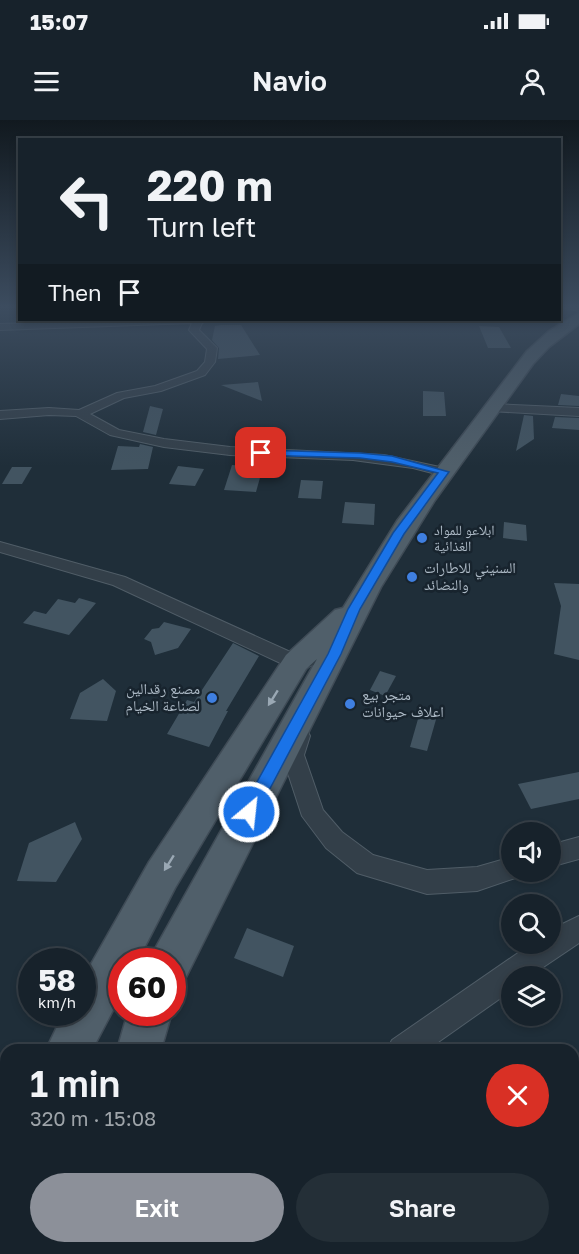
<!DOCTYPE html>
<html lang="en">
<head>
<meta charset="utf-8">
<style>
	:root { --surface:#17222b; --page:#242f37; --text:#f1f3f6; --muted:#9ea4a9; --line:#363f47; --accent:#8c9099 }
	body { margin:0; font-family:"Golos Text","Noto Naskh Arabic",sans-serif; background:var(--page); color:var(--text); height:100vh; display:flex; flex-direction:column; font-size:22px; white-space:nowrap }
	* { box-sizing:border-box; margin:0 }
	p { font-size:20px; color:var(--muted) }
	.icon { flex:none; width:33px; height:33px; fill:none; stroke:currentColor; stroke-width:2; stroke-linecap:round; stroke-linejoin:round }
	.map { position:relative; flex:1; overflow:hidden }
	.drawer { position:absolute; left:0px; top:924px; width:579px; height:210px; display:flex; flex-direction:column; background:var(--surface); border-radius:18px 18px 0 0; box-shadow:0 3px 9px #0003,0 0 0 2px var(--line) }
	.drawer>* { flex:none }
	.top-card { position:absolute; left:18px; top:18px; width:543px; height:183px; border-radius:0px; box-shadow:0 3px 9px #0003,0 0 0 2px var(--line); background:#17222b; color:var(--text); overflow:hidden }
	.controls { position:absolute; left:501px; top:702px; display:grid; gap:12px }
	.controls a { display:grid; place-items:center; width:60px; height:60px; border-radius:50%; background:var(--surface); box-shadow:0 3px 9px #0003,0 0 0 2px var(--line); font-size:30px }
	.speed { position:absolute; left:18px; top:828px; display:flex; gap:12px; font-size:30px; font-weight:700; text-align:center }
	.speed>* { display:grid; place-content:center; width:78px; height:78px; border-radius:50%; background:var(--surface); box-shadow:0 3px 9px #0003,0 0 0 2px var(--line); line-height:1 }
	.speed small { font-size:15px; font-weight:400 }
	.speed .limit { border:9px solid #d22; background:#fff; color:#111 }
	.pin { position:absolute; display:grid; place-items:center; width:51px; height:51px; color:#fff; margin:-26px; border-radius:12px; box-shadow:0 3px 9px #0006 }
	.me { position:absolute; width:66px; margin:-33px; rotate:28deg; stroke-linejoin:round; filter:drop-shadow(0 0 4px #0008) }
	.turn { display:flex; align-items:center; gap:21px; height:126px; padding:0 30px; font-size:27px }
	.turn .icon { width:78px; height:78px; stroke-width:2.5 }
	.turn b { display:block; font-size:42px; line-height:51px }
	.then { display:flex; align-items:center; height:57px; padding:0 30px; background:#0003; gap:12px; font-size:22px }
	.round { display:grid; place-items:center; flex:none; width:63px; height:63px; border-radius:32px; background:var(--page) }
	.overview { display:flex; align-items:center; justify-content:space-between; height:102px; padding:0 30px }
	h1 { font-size:36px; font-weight:600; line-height:45px }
	.action { display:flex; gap:12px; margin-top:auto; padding:12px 30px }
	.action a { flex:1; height:69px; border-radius:36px; background:var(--accent); color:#fff; font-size:24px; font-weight:600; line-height:69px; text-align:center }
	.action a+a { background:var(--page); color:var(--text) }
	.status { display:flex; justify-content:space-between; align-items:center; height:42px; padding:0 30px; background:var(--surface); direction:ltr }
	.status svg { height:16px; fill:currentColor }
	header { display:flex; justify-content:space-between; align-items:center; height:78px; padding:0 30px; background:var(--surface); font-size:27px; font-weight:600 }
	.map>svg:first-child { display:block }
</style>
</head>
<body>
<div class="status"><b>15:07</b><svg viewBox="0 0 49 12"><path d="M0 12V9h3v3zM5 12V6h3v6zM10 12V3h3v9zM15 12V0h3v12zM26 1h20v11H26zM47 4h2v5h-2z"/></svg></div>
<header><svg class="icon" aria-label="menu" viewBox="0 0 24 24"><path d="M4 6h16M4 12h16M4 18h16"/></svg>Navio<svg class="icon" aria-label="person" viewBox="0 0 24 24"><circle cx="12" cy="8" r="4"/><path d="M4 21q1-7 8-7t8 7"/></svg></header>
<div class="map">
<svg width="579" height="1134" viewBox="0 0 579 1134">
	<rect width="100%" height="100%" fill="#1f2e39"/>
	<g fill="#425461">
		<polygon points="221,205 241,205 260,235 218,239 219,228 212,220 215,206"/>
		<polygon points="479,206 499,207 511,228 488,228"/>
		<polygon points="258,262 262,281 221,265"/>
		<polygon points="423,271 444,272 446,296 423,296"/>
		<polygon points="561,274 579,276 579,286 558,285"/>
		<polygon points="150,286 163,289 156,315 143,312"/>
		<polygon points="524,295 533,296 534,319 516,331"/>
		<polygon points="555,297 579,298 579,310 552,308"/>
		<polygon points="140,324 153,327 148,349 111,350 118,326 139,327"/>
		<polygon points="232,345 263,347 256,372 224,370"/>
		<polygon points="178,346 204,349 195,366 169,364"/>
		<polygon points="12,347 32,347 22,364 2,364"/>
		<polygon points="301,360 323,361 321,379 298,378"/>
		<polygon points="345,382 375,384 374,405 342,403"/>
		<polygon points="504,402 526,405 527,421 503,418"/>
		<polygon points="554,463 579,464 579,540 554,534 561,486"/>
		<polygon points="79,478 96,483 69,515 23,503 34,491 46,494 58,479 75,483"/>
		<polygon points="164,502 191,509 178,528 155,535 151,522 144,519 152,509 159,508"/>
		<polygon points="233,523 259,536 226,591 228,591 209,627 167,614 187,580 194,582"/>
		<polygon points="380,551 396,556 385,576 370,570"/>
		<polygon points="103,559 116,571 107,601 70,599 80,573"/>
		<polygon points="420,592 437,596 427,631 410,627"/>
		<polygon points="579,652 579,679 531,689 518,664"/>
		<polygon points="75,702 82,719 56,762 17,761 29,723"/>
		<polygon points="247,808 294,826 283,857 234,838"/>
	</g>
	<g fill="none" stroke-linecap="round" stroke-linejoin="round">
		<g stroke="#505d67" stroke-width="2">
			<g id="street">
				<polygon points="560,187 579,187 579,191"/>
				<polygon points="134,200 208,200 202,203 199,210 217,228 215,242 205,255 161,271 124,278 90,294 119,310 164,319 230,327 384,335 449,349 451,352 444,356 413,348 353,340 230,335 164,327 110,315 76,296 49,295 0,299 0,291 49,288 79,290 117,273 155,266 197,251 205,242 207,229 189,210 192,203 0,210 0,204"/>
				<polygon points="494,284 579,288 579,296 490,291 490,285"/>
				<path d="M0 422 125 457 297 535 310 532 317 534 319 539 317 544C307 547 299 550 289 547L113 465 0 432Z"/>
				<polygon points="300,608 307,610 310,616 304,635 323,690 342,712 373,735 427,750 477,747 512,737 512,752 523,752 521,756 477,771 427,774 357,753 326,728 302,696 282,635 293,610"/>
				<polygon points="579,717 579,739 550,747 550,725"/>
				<polygon points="579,796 579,823 530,856 512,856 512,870 427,930 387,930 392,920 531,824 550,824 550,810"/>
				<polygon points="196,1128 234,1128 232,1134 194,1134"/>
			</g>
		</g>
		<g stroke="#3f4b56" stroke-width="3">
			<g id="primary">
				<polygon points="579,193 579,204 549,227 533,244 435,380 381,467 186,857 172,862 172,842 151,842 156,827 317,539 306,549 175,768 137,842 122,842 122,873 92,930 46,930 64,892 82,892 82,860 149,742 286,535 335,490 343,488 397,401 527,231 549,211"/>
				<polygon points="128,892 172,892 161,930 117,930"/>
				<polygon points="6,1057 6,1120 0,1123 0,1060"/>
				<polygon points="92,1128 146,1128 149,1134 95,1134"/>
			</g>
		</g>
		<use href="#street" fill="#333f49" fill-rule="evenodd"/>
		<use href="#primary" fill="#505f6a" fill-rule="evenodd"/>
	</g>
	<defs><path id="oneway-solid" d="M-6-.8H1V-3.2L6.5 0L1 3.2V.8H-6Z" transform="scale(1.5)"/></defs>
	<g fill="#9aa8b4">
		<use href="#oneway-solid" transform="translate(273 578) rotate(122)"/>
		<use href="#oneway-solid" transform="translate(169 743) rotate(122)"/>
	</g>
	<linearGradient id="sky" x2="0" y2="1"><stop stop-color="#11191f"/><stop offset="0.54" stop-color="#3c4c5f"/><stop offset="1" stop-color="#3c4c5f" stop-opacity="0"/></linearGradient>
	<rect width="579" height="346" fill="url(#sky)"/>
	<polygon fill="#1a73e8" stroke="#114b97" stroke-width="1.5" points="261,330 360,333 392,336 449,352 404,414 360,489 341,534 255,697 249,699 243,697 241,692 243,687 328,534 348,489 393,413 438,353 392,342 360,338 257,335 257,331"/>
	<g fill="#3f7fe0" stroke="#18242e" stroke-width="2">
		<circle cx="422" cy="418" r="6"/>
		<circle cx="412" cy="457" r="6"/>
		<circle cx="212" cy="578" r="6"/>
		<circle cx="350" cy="584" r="6"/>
	</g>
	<g text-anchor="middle" stroke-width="5" stroke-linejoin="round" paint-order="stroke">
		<g font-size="14" fill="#adbac6" stroke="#18242e" text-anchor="start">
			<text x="434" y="415">ابلاعو للمواد<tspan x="434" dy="16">الغذائية</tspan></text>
		</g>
		<g font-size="15" fill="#adbac6" stroke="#18242e" text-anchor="start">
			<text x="424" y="453">السنيني للاطارات<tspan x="424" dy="17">والنضائد</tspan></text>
			<text x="200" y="574" text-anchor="end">مصنع رقدالين<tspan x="200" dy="17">لصناعة الخيام</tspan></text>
			<text x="362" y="580">متجر بيع<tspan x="362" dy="17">اعلاف حيوانات</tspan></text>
		</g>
	</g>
</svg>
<div class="controls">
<a><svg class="icon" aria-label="sound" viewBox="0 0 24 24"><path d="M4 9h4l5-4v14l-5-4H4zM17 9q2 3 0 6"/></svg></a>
<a><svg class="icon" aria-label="search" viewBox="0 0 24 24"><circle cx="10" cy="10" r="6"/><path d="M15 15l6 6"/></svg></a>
<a><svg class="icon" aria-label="layers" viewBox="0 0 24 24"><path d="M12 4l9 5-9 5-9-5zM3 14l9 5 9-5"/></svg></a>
</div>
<div class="speed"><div>58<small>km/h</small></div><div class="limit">60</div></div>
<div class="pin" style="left:261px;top:333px;background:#d93025"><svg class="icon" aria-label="arrive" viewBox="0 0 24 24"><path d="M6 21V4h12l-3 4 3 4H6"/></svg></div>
<svg class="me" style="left:249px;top:692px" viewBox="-20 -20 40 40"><circle r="17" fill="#1a73e8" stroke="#fff" stroke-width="3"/><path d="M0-11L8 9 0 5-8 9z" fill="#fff"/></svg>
<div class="top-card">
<div class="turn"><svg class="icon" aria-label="left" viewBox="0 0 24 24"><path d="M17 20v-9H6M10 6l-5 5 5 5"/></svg><div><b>220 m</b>Turn left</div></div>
<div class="then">Then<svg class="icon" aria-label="arrive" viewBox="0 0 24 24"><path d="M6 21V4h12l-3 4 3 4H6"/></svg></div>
</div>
<section class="drawer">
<div class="overview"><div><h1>1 min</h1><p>320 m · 15:08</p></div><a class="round" style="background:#d93025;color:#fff"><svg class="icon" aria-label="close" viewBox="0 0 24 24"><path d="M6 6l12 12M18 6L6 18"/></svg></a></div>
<div class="action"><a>Exit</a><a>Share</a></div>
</section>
</div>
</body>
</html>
